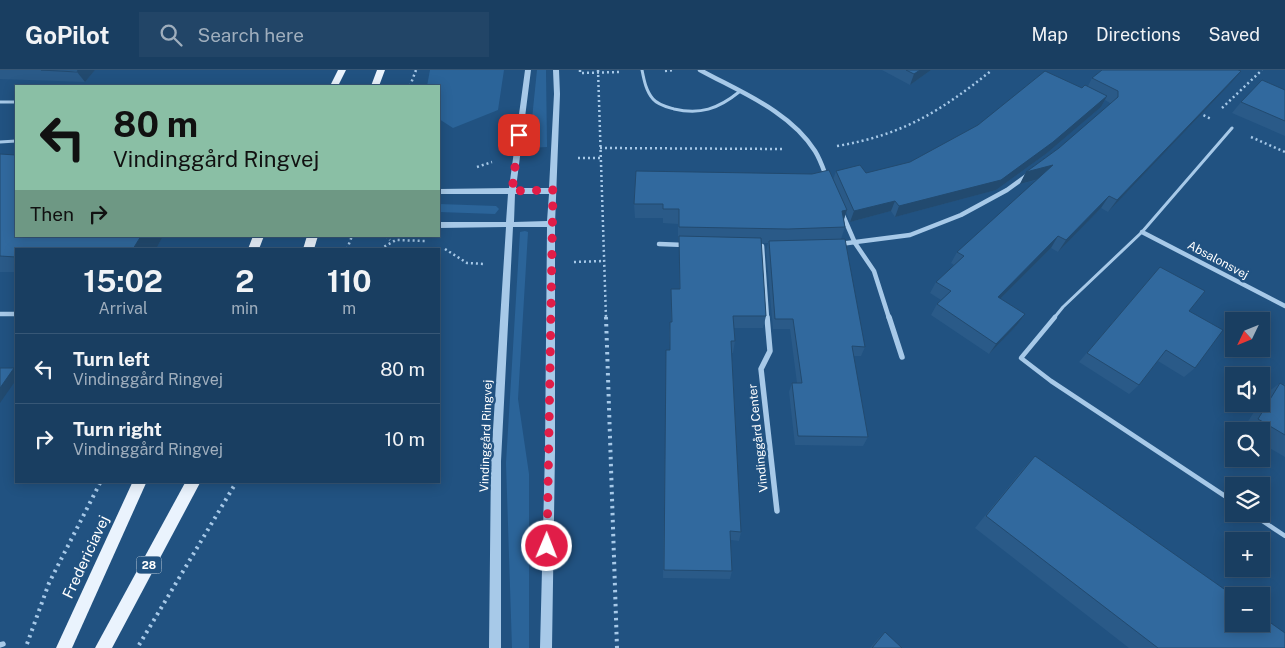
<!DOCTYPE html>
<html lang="en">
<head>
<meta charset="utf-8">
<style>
	:root { --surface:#193e61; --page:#224567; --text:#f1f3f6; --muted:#9faebd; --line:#375776 }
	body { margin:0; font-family:"Public Sans",sans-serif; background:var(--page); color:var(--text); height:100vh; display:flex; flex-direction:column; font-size:19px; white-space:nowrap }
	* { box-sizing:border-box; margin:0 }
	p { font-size:16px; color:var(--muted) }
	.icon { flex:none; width:28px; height:28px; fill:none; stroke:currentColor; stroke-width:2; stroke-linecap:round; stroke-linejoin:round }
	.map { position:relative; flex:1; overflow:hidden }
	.sheet { position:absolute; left:15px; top:178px; width:425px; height:235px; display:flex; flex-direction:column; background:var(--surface); border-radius:0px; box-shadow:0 2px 12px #0003,0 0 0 1px var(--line) }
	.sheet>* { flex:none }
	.hud { position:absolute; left:15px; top:15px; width:425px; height:152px; border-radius:0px; box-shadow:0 2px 12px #0003,0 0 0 1px var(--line); background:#8abfa5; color:#111; overflow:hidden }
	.needle { width:32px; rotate:227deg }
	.tools { position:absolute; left:1225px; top:242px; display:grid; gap:10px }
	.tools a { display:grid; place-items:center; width:45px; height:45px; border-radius:0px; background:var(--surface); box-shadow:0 2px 12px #0003,0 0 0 1px var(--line); font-size:25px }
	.pin { position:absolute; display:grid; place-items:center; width:42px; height:42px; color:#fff; margin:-21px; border-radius:10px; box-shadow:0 2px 8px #0006 }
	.me { position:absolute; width:55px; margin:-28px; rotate:1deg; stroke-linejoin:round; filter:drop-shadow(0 0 4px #0008) }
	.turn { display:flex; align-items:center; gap:18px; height:105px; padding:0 15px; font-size:22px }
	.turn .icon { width:65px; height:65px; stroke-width:2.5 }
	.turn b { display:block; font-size:35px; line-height:42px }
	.then { display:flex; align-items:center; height:48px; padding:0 15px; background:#0003; gap:10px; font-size:19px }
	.eta { display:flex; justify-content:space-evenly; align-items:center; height:85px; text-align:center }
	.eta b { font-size:30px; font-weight:700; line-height:35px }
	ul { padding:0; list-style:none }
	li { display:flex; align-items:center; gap:15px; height:70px; padding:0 15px; border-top:1px solid var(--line) }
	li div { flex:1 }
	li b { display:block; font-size:19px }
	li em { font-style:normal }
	header { display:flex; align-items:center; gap:30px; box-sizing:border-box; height:70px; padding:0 25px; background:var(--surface); border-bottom:1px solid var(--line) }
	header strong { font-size:24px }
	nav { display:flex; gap:28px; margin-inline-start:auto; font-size:18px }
	.search { width:350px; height:45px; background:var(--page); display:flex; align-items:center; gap:12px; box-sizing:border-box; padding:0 18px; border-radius:0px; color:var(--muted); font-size:19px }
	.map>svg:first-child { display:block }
</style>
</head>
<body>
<header>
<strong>GoPilot</strong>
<div class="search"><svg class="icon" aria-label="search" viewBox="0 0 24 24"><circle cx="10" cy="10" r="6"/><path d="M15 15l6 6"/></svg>Search here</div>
<nav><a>Map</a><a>Directions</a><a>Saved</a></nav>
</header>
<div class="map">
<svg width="1285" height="578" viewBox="0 0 1285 578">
	<rect width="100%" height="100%" fill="#215281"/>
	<g fill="#2b6499">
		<polygon points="430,0 504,0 498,40 453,58 439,49 439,16 427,16"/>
		<polygon points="537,0 546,0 547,77 529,78"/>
		<polygon points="439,134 496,136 499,139 495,144 439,142"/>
		<polygon points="525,161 528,162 518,329 529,404 529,578 512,578 506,393 520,162"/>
	</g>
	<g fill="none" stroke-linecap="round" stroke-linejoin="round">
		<g stroke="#a7c9e8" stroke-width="2.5" stroke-dasharray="2 3" stroke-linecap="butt">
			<polyline points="580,0 580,3 621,2"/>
			<polyline points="598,0 606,248"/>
			<polyline points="665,1 674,0"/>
			<polyline points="410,16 416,0"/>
			<polyline points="1222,38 1262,0"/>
			<polyline points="1199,43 1211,49"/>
			<polyline points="1251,67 1285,82"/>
			<path d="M837 76C903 65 941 41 992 0"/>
			<polyline points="600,78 784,79"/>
			<polyline points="578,88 600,88"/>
			<polyline points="477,97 492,92"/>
			<polyline points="386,166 390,170"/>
			<polyline points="347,179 352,166"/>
			<polyline points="380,179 396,170 426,171"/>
			<polyline points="445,179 467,193 485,194"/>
			<polyline points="574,192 603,191"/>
		</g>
		<g stroke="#a7c9e8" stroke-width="4" stroke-dasharray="2.5 4.5" stroke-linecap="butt">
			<polyline points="606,247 617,578"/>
			<polyline points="27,574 49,513 101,411"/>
			<polyline points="139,575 237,411"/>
		</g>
		<g stroke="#a7c9e8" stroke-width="3">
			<path d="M642 0C644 10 646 21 653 29 658 35 667 37 674 39 700 45 718 39 739 22"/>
			<polyline points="0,32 16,32"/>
			<polyline points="0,72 16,71"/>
			<polyline points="1054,248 1063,237 1142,162 1232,58"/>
		</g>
		<g stroke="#a7c9e8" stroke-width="4.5">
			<polyline points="1055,247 1021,288 1051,311 1234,432"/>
			<polyline points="1252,444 1285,466"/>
		</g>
		<g stroke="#a7c9e8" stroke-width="4.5">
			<path d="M700 0C740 22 790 41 815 81 820 89 823 98 826 106"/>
			<polyline points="842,143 855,173 874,201 889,248"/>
			<polyline points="1142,162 1285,236"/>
			<polyline points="659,174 685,175"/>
			<polyline points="840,174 910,165 961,145 1007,120 1029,104"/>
			<polyline points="762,176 767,248"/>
			<polyline points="0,244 16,244"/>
		</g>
		<g stroke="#a7c9e8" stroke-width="5.5">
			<polyline points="767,247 770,281 761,299 777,441"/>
			<polyline points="889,247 902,287"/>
			<polyline points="0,575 3,574"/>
		</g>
		<path fill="#a7c9e8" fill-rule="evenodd" d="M525 0H531L516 118H549L554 24 553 0H559L560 24 555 154V382L552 578H540L545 382 547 157H513L501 391V578H489L491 391 506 157 439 158V152H506L508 124H439V119L509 118ZM515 124H549L547 151 514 152Z"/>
		<g fill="#eaf3fd" fill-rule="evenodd">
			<polygon points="338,0 346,0 338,16 330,16"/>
			<polygon points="377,0 385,0 379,16 371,16"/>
			<polygon points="253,166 264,166 259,179 248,179"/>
			<polygon points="307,166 318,166 314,179 303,179"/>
			<polygon points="133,411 147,411 72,578 56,578"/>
			<polygon points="186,411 201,411 112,578 95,578"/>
		</g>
	</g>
	<g fill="#2a5a88">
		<polygon points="0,0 95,0 85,12 0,9"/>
		<polygon points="882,0 931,0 910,15"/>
		<polygon points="1092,8 1231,13 1108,142 1101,138 1058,182 1051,178 1000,229 1025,244 1017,255 989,284 931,245 937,234 941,230 930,223 936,212 954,195 951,193 957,182 1037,110 1020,114 1026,102 1059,78 1110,34 1110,33 1105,30 1101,37 1047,83 996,120 895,147 891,141 850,152 846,142 844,150 845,157 841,169 865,277 861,286 853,286 868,367 863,376 795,375 789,322 792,313 797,313 790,259 773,259 766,181 768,173 761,173 766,246 763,258 734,258 735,271 733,283 732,283 741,462 739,471 731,470 732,501 730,509 663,508 666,292 666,280 670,280 669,264 670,252 671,252 671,219 679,219 679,171 678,171 678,154 663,153 663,148 635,148 634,134 833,110 836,101 866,103 910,92 1088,16"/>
		<polygon points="1285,20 1285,66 1232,43 1241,32"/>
		<polygon points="0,84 163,166 156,179 16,179 16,202 0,202"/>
		<polygon points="1160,197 1189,241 1195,298 1184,307 1158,291 1139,315 1129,324 1079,292"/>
		<polygon points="1280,313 1284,315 1285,314 1285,387 1261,373 1261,361 1242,361 1259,334 1261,334 1261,330 1264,325"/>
		<polygon points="1035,386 1285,578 1129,578 975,458 1023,399"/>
		<polygon points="885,562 902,578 870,578 877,570"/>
	</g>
	<g fill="#224a6f">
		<polygon points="78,0 95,0 85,12 77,2"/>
		<polygon points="920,0 931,0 910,15 914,4"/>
		<polygon points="1241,1 1231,13 1108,142 1117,130"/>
		<polygon points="1107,26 1101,37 1047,83 996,120 895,147 899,136"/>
		<polygon points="1053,95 1046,107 1020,114 1026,102"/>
		<polygon points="1109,126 1101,138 1058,182 1066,170"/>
		<polygon points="895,131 891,141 850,152 854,141"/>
		<polygon points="847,140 842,154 842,141"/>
		<polygon points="141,166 163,166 156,179 133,179"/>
		<polygon points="1058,166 1051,178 991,238 998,227"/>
		<polygon points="1025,244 1017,255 989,284 996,274"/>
		<polygon points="14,298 16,300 16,310 0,333 0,318"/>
	</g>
	<g fill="#31699e" stroke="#224a6f">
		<polygon points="41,0 78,0 77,2"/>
		<polygon points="906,0 920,0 914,4"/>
		<polygon points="1102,0 1238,0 1241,1 1117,130 1109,126 1066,170 1058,166 998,227 1025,244 996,274 937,234 951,221 936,212 964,186 957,182 1053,95 1026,102 1059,78 1118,27 1118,21 1092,8"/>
		<polygon points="1045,1 1082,18 1085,15 1107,26 1053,72 1001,110 899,136 895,131 854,141 836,101 860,95 866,103 910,92 978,55"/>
		<polygon points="1262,10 1285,20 1285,51 1241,32"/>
		<polygon points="0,84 16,85 16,166 141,166 133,179 16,179 16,187 0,186"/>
		<polygon points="829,100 847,140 842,141 845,157 788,159 679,157 679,139 663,139 663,134 634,134 636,101 812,104"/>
		<polygon points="679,166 761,168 766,246 733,246 735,271 731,271 741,462 730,461 732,501 664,500 666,280 670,280 670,252 672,252 671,219 680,219"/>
		<polygon points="845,169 865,277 852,276 868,367 798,366 792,313 802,313 793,249 775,249 769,171"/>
		<polygon points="1160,197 1205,221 1189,241 1223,260 1195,298 1166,280 1139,315 1087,283"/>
		<polygon points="0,298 14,298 0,318"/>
		<polygon points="1280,313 1285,316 1285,365 1258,349"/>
		<polygon points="1035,386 1234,526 1234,554 1261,554 1261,546 1285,563 1285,578 1158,578 986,446"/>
		<polygon points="885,562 902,578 872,578"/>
	</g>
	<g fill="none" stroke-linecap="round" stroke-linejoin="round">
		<polyline stroke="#e11d48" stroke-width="9" stroke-dasharray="0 16.2" points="519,65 512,121 553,120 547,476"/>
	</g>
	<g text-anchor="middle" stroke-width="5" stroke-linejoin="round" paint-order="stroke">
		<rect fill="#215281" stroke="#bccbd9" stroke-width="1" x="136.5" y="486.5" width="25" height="17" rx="4"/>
		<g font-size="11" font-weight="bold" fill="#fff">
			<text x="149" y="499">28</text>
		</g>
		<g font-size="12" fill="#fff" stroke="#215281">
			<text transform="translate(1218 190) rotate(28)" y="4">Absalonsvej</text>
			<text transform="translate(486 366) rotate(-88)" y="4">Vindinggård Ringvej</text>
			<text transform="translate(758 368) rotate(-96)" y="4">Vindinggård Center</text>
		</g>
		<g font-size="15" fill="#fff" stroke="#215281">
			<text transform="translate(86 487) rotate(-65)" y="5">Fredericiavej</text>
		</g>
	</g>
</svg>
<div class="tools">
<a><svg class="needle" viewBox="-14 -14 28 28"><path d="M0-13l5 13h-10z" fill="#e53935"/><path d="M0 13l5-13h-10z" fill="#9faebd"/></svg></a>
<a><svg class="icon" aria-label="sound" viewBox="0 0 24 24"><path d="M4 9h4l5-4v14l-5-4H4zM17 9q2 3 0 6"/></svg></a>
<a><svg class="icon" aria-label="search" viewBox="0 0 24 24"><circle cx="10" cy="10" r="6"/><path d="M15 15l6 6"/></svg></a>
<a><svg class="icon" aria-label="layers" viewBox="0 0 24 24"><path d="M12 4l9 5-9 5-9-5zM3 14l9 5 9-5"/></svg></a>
<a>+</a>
<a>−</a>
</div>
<div class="pin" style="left:519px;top:65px;background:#d93025"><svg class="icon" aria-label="arrive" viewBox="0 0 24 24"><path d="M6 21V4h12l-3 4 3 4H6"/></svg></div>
<svg class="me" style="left:547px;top:476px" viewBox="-20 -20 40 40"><circle r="17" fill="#e11d48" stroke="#fff" stroke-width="3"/><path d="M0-11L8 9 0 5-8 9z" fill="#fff"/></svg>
<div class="hud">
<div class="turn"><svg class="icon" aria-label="left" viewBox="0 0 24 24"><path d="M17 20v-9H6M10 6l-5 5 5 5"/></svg><div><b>80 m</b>Vindinggård Ringvej</div></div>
<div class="then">Then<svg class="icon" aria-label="right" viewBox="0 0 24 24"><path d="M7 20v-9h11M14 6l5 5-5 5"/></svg></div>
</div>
<section class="sheet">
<div class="eta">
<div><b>15:02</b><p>Arrival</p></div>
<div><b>2</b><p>min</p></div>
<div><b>110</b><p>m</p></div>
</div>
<ul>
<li><svg class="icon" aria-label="left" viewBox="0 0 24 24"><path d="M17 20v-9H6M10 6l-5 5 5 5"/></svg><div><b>Turn left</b><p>Vindinggård Ringvej</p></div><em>80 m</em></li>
<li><svg class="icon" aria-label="right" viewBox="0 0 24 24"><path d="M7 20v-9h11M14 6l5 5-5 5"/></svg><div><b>Turn right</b><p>Vindinggård Ringvej</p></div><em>10 m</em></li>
</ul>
</section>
</div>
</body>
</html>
